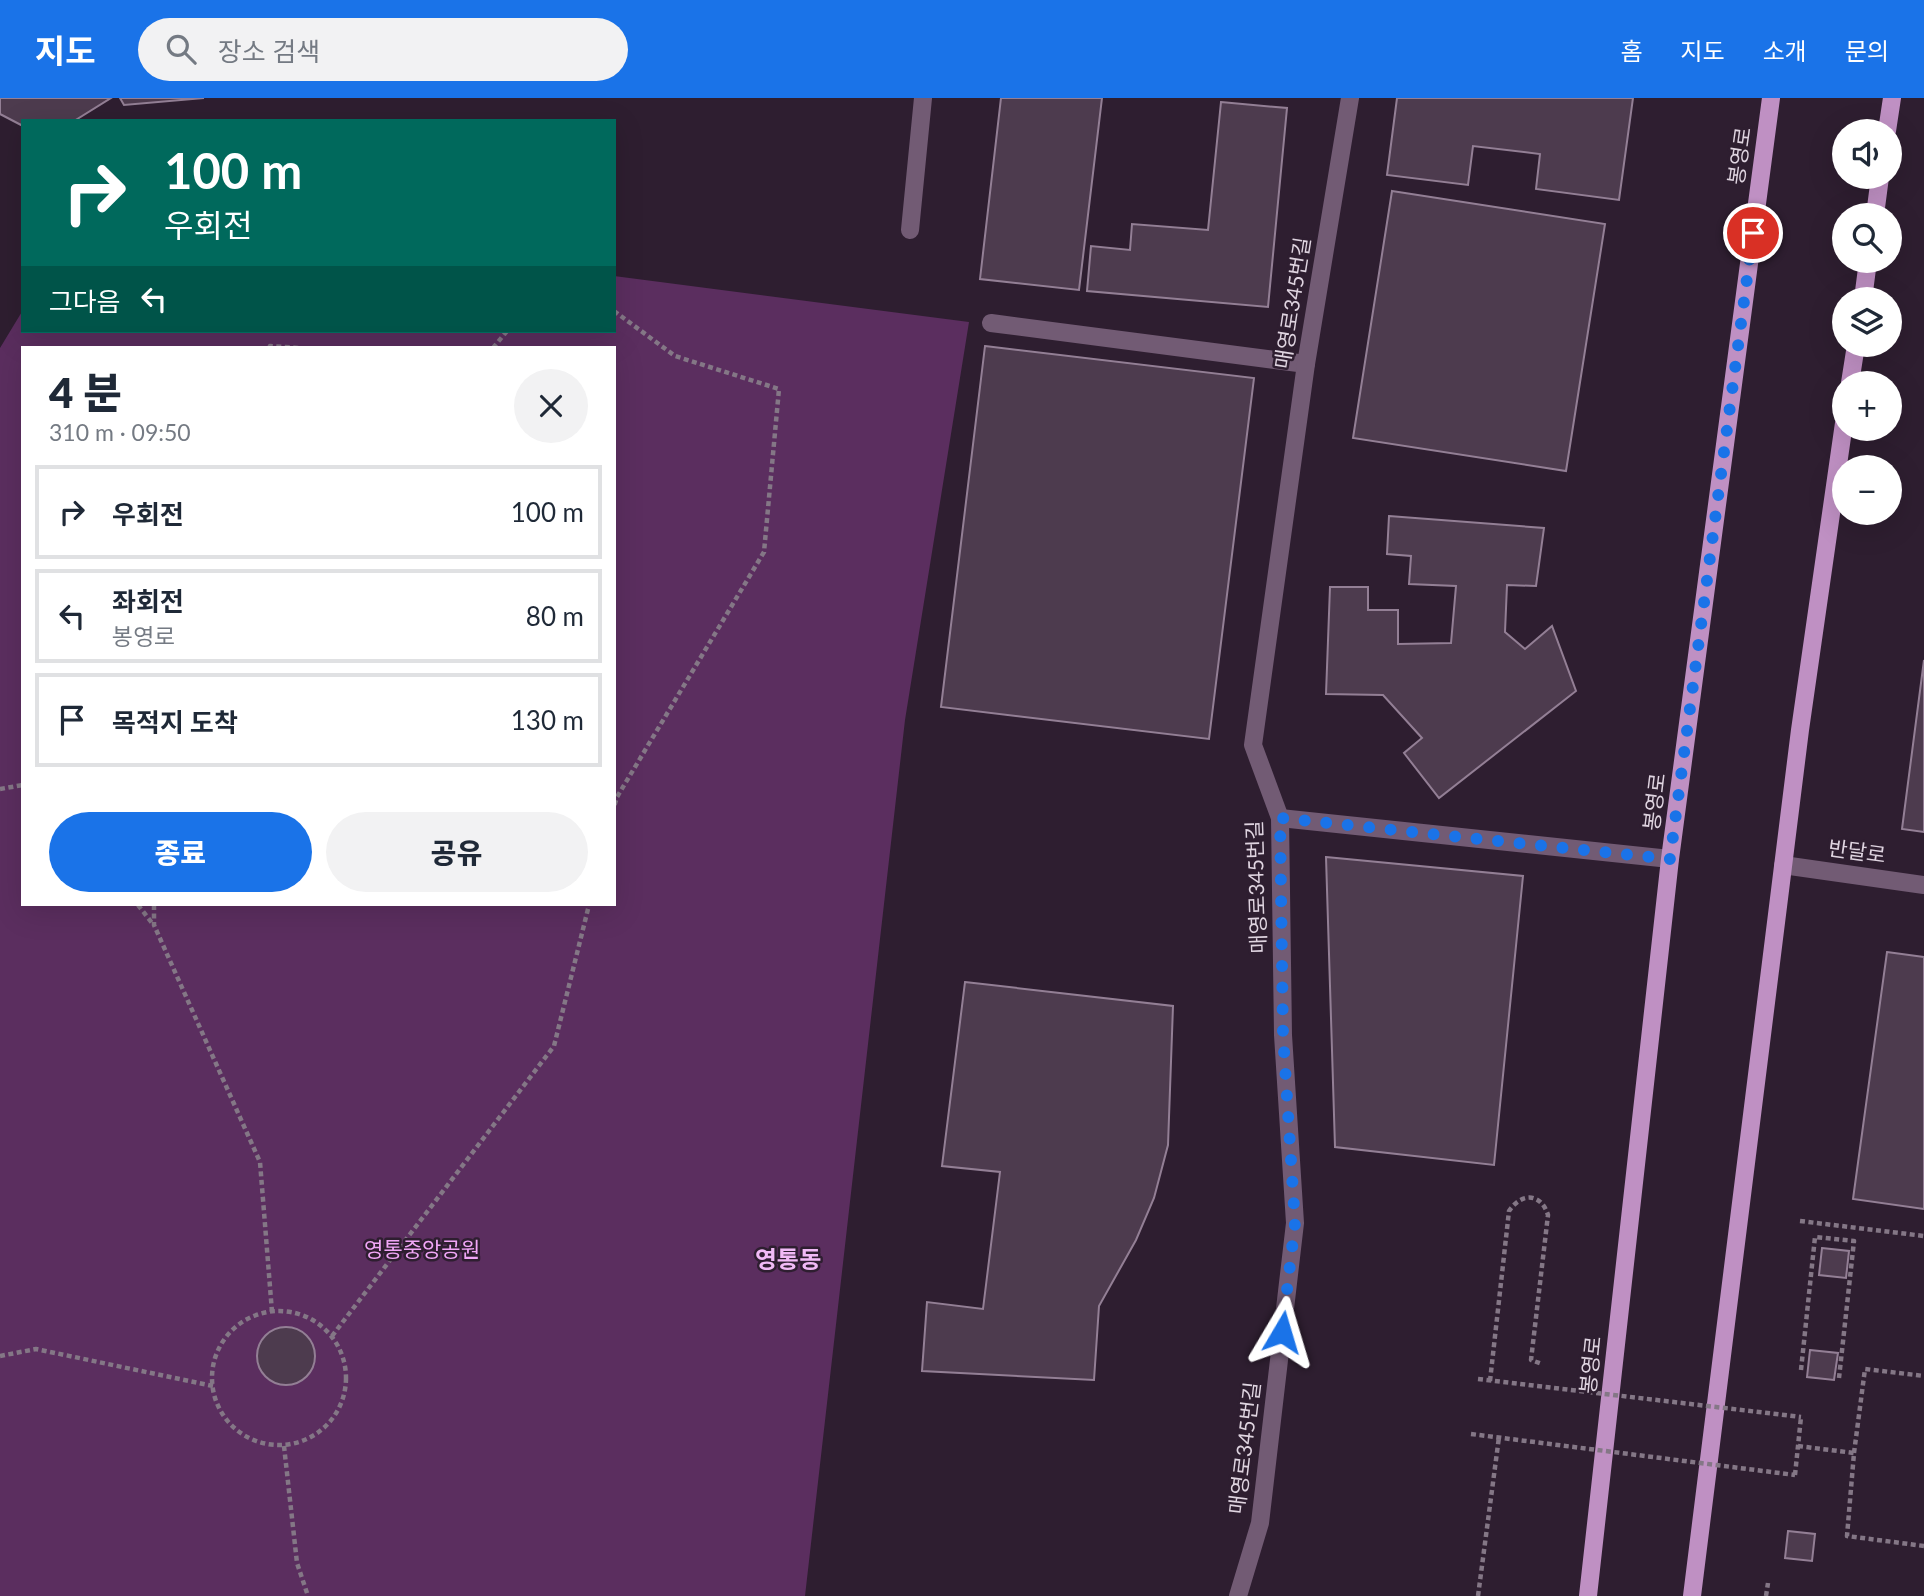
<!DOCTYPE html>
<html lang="ko">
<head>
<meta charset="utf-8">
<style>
	:root { --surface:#fff; --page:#f2f2f3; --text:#1f2937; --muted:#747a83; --line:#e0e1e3; --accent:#1a73e8 }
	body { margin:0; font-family:Lato,"Noto Sans KR",sans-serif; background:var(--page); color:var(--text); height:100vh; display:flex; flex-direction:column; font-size:26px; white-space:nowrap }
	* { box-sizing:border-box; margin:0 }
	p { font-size:23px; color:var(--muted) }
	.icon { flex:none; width:38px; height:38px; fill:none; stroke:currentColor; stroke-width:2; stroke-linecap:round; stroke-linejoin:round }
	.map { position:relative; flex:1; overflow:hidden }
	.sheet { position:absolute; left:21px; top:248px; width:595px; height:560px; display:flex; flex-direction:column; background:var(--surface); border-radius:0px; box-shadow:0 7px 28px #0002 }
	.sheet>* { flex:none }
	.banner { position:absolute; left:21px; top:21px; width:595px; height:214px; border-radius:0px; box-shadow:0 7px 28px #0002; background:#00695c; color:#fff; overflow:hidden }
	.buttons { position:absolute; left:1832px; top:21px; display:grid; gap:14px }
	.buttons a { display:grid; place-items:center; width:70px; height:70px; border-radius:50%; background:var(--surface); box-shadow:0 7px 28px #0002; font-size:35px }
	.pin { position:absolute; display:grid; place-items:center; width:60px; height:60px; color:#fff; margin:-30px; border:4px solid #fff; border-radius:50%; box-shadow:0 2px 7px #0007 }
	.me { position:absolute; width:77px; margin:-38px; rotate:7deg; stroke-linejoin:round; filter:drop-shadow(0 0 5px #0008) }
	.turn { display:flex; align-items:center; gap:24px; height:147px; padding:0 28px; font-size:32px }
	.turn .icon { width:91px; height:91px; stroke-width:2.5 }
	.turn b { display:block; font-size:49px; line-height:60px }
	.then { display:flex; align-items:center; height:66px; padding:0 28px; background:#0003; gap:14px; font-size:26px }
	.round { display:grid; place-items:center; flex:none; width:74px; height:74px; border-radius:37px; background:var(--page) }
	.summary { display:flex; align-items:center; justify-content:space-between; height:119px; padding:0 28px }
	h1 { font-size:42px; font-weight:800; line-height:52px }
	.action { display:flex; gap:14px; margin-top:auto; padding:14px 28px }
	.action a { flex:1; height:80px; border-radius:42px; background:var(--accent); color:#fff; font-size:28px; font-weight:800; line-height:80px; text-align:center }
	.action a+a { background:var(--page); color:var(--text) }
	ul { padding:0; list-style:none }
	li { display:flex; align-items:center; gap:21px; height:94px; margin:0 14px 10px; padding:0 14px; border:4px solid var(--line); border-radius:0px }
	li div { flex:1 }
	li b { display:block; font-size:26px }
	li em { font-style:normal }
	header { display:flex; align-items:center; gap:42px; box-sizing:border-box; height:98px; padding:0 35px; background:var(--accent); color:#fff }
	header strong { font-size:33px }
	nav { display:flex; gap:38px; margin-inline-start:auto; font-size:24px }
	.search { width:490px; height:63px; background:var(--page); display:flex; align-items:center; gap:18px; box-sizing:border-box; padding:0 24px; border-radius:38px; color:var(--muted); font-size:26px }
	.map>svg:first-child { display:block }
</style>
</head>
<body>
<header>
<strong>지도</strong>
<div class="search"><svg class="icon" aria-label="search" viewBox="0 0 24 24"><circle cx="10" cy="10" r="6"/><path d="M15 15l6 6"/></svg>장소 검색</div>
<nav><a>홈</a><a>지도</a><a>소개</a><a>문의</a></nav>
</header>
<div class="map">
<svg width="1924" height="1498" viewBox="0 0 1924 1498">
	<rect width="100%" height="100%" fill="#2e1e30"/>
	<path fill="#5b2e5f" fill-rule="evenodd" d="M614 178 969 224 905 622 805 1498H0V250L23 212V233H614ZM23 250H614V807H23Z"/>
	<g fill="#4d3b4e" stroke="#937f95" stroke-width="2">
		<polygon points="0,0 111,0 74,23 23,23 23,28 0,16"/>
		<polygon points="120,0 204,0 124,7"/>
		<polygon points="1001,0 1102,0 1079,192 980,181"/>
		<polygon points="1397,0 1633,0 1619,102 1536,91 1540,56 1473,48 1468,87 1387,77"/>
		<polygon points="1221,4 1287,10 1268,209 1087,193 1091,148 1130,152 1132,126 1208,132"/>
		<polygon points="1392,93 1605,126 1566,373 1353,340"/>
		<polygon points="985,248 1254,280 1209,641 941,609"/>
		<polygon points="1389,418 1544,430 1536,488 1507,487 1505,534 1525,551 1552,528 1576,593 1439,700 1404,655 1422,640 1383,597 1326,596 1330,489 1368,489 1368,512 1398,512 1398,546 1451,545 1456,488 1409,486 1411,458 1387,456"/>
		<polygon points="1924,562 1924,734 1902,731"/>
		<polygon points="1326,759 1523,778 1494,1067 1335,1049"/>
		<polygon points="1887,854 1924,859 1924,1111 1853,1101"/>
		<polygon points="965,884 1173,908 1168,1047 1154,1100 1136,1142 1099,1208 1094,1282 922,1273 927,1204 983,1211 1000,1074 942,1068"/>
		<polygon points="1822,1150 1849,1153 1846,1180 1819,1177"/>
		<circle cx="286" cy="1258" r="29"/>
		<polygon points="1810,1252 1838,1255 1834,1282 1807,1279"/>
		<polygon points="1788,1433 1815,1436 1812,1463 1785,1460"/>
	</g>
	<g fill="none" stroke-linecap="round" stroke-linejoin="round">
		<g stroke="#847786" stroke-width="4.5" stroke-dasharray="5 3.5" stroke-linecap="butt">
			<polyline points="614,213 675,258 779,291 764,454 617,699 614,709"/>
			<polyline points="269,250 270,248 300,250"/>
			<polyline points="493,250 507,233"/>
			<polyline points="0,691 23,687"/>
			<polyline points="138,807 152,825"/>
			<polyline points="154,807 154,827 260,1064 272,1214"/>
			<polyline points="1800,1123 1924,1138"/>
			<circle cx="279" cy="1280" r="67"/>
			<polyline points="332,1238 554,948 589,807"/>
			<polyline points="0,1258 36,1251 213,1288"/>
			<polyline points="1801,1272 1815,1139 1854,1143 1839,1280"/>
			<path d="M1490 1283 1509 1113C1522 1094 1541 1095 1548 1117L1531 1262 1542 1266"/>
			<polyline points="284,1348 297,1465 308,1498"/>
			<polyline points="1798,1348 1854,1355 1847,1438 1924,1448"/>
			<polyline points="1854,1355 1865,1271 1924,1278"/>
			<polyline points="1795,1377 1801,1319"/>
			<polyline points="1478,1498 1499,1339"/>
			<polyline points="1766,1498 1768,1485"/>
		</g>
		<g stroke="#725b74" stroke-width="18">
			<polyline points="910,132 923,0"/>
			<polyline points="991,225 1306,266"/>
		</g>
		<g stroke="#725b74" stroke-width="18">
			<polyline points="1280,720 1670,761"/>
			<polyline points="1238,1498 1260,1425 1295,1125 1283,937 1280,720 1253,647 1306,266 1350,0"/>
		</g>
		<polyline stroke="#725b74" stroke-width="18" points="1783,767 1924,787"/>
		<g stroke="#bf90c3" stroke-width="18">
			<polyline points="1887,33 1892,0"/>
			<polyline points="1875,117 1880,79"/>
			<polyline points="1863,201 1868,163"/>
			<polyline points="1850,285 1856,247"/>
			<polyline points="1588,1498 1670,761 1771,0"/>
			<polyline points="1692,1498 1800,632 1844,325"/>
		</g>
		<g stroke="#847786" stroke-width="4.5" stroke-dasharray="5 3.5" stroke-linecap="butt">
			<polyline points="1478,1281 1801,1319"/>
			<polyline points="1471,1336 1795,1377"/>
		</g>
	</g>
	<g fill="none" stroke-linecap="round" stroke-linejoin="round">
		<polyline stroke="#1a73e8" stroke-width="12" stroke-dasharray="0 21.6" points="1282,1234 1295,1125 1283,937 1280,720 1670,761 1753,135"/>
	</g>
	<g text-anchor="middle" stroke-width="5" stroke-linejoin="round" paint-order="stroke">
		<g font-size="21" fill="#dfd4e0" stroke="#2e1e30">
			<text transform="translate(1740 58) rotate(-82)" y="7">봉영로</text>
			<text transform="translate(1293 205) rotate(-81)" y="7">매영로345번길</text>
			<text transform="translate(1655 704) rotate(-83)" y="7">봉영로</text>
			<text transform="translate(1857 754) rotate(8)" y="7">반달로</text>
			<text transform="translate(1257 789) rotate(-92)" y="7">매영로345번길</text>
			<text transform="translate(1591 1267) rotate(-84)" y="7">봉영로</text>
			<text transform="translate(1245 1350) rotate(-83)" y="7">매영로345번길</text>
		</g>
		<g font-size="21" fill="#f1a6f7" stroke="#2e1e30">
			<text x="422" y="1159">영통중앙공원</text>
		</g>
		<g font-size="24" font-weight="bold" fill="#f1baf6" stroke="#2e1e30">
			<text x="788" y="1170">영통동</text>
		</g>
	</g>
</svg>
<div class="buttons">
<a><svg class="icon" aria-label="sound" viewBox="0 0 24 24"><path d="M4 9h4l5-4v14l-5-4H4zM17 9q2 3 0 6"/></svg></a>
<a><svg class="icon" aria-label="search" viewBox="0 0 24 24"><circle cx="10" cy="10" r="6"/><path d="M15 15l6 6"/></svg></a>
<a><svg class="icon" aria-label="layers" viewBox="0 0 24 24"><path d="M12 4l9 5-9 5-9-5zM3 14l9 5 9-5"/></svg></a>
<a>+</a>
<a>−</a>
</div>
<div class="pin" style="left:1753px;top:135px;background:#d93025"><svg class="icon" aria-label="arrive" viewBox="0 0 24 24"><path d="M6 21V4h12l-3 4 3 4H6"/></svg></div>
<svg class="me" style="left:1282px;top:1234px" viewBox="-20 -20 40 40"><path d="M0-17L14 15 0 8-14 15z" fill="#1a73e8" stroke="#fff" stroke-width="4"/></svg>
<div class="banner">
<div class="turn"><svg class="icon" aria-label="right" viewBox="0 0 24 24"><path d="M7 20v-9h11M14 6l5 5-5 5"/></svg><div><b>100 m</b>우회전</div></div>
<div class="then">그다음<svg class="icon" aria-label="left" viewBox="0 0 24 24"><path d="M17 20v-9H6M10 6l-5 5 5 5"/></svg></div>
</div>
<section class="sheet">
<div class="summary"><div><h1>4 분</h1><p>310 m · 09:50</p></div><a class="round"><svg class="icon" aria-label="close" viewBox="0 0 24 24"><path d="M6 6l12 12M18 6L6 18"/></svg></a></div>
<ul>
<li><svg class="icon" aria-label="right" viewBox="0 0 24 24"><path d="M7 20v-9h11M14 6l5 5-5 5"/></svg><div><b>우회전</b></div><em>100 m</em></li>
<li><svg class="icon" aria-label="left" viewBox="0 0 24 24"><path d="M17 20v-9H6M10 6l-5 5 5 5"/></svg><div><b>좌회전</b><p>봉영로</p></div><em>80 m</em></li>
<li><svg class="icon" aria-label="arrive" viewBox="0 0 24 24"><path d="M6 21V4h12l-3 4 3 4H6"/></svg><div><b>목적지 도착</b></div><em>130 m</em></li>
</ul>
<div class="action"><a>종료</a><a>공유</a></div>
</section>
</div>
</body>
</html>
